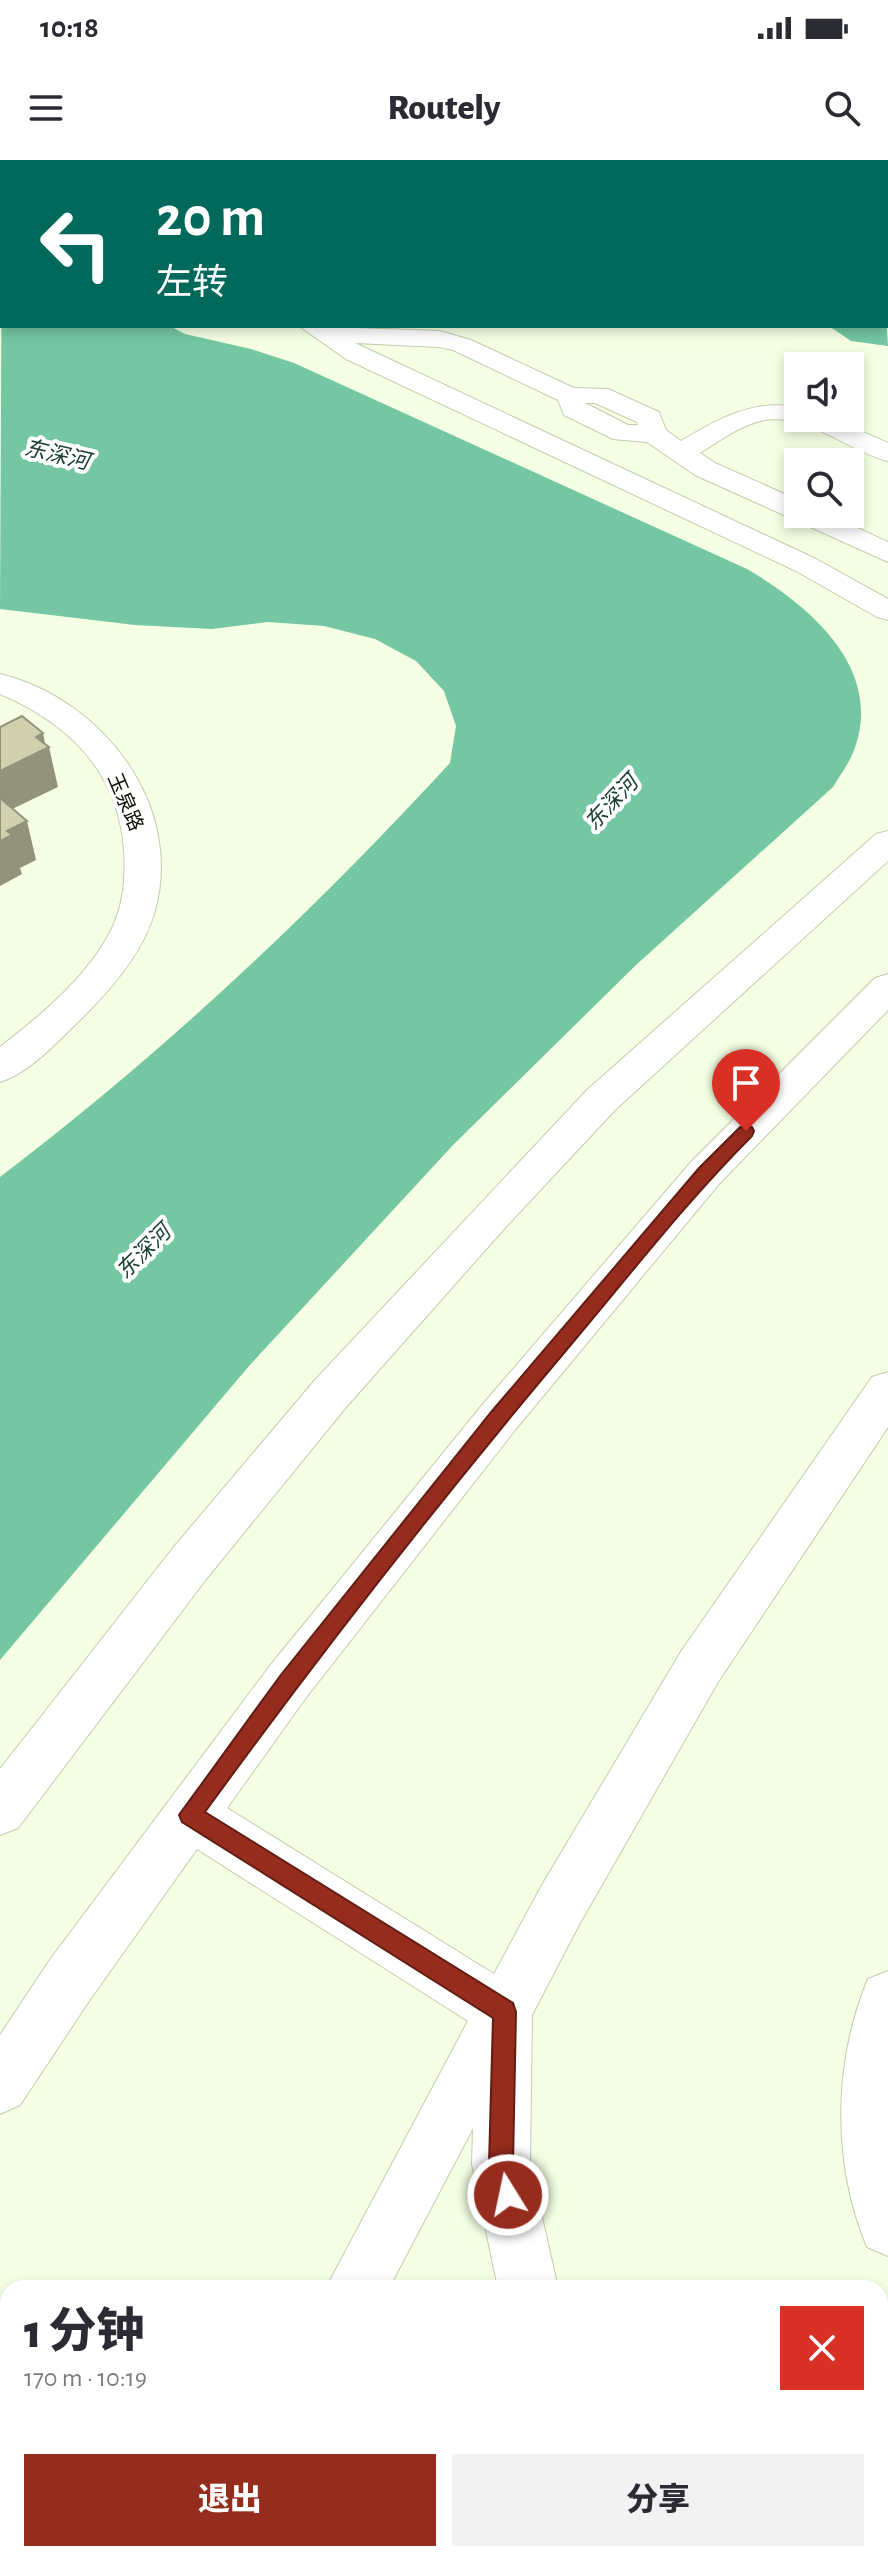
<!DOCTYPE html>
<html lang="zh">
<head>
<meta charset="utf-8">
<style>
	:root { --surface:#fff; --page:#f2f2f3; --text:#2b2b33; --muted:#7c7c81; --accent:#962c1d }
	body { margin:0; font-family:"Alegreya Sans","Noto Sans SC",sans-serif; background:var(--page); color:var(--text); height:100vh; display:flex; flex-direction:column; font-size:30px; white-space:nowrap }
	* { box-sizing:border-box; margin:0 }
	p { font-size:26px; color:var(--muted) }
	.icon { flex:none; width:44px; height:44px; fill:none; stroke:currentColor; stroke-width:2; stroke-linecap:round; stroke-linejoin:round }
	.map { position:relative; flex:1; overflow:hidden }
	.drawer { position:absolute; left:0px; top:2120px; width:888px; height:282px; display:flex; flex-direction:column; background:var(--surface); border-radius:24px 24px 0 0; box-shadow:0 4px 12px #0003 }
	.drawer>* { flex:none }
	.top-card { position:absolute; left:0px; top:0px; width:888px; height:168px; box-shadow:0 4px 12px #0003; background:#00695c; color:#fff; overflow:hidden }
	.tools { position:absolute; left:784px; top:192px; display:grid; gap:16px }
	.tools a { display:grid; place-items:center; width:80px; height:80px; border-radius:0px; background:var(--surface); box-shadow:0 4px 12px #0003; font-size:40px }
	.pin { position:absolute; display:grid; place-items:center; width:68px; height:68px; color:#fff; margin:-82px -34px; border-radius:50% 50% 50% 0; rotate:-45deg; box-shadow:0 0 8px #0007 }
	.pin .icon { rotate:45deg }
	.me { position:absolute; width:88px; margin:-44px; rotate:350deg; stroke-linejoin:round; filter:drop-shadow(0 0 6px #0008) }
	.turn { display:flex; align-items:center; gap:28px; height:168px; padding:0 24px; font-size:36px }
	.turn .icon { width:104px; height:104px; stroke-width:2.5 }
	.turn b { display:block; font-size:56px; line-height:68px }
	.round { display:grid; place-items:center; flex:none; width:84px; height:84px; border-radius:0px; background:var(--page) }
	.headline { display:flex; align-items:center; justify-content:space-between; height:136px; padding:0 24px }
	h1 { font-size:48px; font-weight:800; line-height:60px }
	.action { display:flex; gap:16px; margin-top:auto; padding:16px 24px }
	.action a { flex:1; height:92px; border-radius:0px; background:var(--accent); color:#fff; font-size:32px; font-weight:800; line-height:92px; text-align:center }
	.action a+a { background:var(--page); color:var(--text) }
	.status { display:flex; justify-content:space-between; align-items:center; height:56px; padding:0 40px; background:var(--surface); direction:ltr }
	.status svg { height:22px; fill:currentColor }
	header { display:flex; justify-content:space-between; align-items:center; height:104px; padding:0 24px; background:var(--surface); font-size:36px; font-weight:800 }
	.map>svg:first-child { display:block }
</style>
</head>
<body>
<div class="status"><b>10:18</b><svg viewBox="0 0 49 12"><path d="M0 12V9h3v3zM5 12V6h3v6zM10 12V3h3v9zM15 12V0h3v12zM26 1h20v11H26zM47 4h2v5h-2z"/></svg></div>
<header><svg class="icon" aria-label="menu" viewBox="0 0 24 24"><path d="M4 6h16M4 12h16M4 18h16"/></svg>Routely<svg class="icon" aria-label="search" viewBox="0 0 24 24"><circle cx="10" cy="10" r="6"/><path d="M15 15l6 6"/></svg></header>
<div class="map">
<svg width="888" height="2401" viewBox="0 0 888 2401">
	<rect width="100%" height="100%" fill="#f4ffe4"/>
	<g fill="#74c7a2">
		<polygon points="94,0 425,0 90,2"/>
		<path d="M2 35V166H170L185 174 251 189 294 203 747 409C810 446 888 511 852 595 847 606 839 617 833 627L636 805 454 984 249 1206 0 1500V1017C162 894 312 753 450 603L456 566 444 531 416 501 375 479 324 466 268 462 212 469 135 465 0 449Z"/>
		<polygon points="886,154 888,186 851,181 829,166 886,166"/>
	</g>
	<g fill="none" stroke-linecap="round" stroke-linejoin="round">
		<g stroke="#c1ceae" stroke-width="2">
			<g id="minor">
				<polygon points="33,0 58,0 59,2 34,2"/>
				<polygon points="524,0 549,0 523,2"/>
				<polygon points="634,0 663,0 633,2"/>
				<polygon points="738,0 764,0 765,2 739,2"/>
				<polygon points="790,0 816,0 817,2 791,2"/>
				<rect x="886" y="31" width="2" height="14"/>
				<rect x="886" y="76" width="2" height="21"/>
				<path d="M299 166 440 171 471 180 574 228 608 229 659 252 666 270 681 281C719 258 753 239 798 247V258H831L888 283V301C847 291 804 250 760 261 738 267 719 281 700 293L715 303 798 340V354H827L888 382V402L695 315 647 282 613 279 564 255 558 240 453 190 439 187 355 183 816 399 888 439V460L877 457 796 411 346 199ZM585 243H595L637 262 638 265H628Z"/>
				<polygon points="888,671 888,701 615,950 504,1069 347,1246 207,1418 18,1668 0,1675 0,1609 173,1388 315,1220 587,930 876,674"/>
				<polygon points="888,814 888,850 719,1024 515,1270 305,1539 227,1648 494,1814 542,1725 682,1490 872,1217 888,1212 888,1267 718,1522 580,1763 532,1855 530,2004 558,2128 498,2128 472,2004 473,1968 389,2128 326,2128 468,1861 197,1689 89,1841 20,1945 0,1954 0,1875 49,1801 269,1507 483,1244 691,1002 875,818"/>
				<path d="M888 1811V2096L867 2087C832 2003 833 1903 868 1819Z"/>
				<polygon points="196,2394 262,2394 259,2401 193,2401"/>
				<polygon points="606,2394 672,2394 675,2401 609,2401"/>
			</g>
		</g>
		<g stroke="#c1ceae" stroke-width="2">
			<path id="tertiary" d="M0 514C103 539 186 647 154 754 142 795 107 834 77 863 55 884 29 913 0 922V887C40 856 85 819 109 774 123 749 126 720 124 691 119 613 70 564 0 534Z"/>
		</g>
		<use href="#minor" fill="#fff" fill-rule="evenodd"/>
		<use href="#tertiary" fill="#fff" fill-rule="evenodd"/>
	</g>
	<g fill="#93927a">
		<polygon points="43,573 46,589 49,587 58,627 8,651 0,662 0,611 36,577"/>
		<polygon points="27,661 36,700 20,708 22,714 0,726 0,681 7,671"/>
	</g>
	<g fill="#d2d1af" stroke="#93927a" stroke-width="2">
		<polygon points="22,556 43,573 36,577 49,587 0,611 0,567"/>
		<polygon points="0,638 27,661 7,671 12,675 0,681"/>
	</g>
	<path fill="#962c1d" stroke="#621d13" stroke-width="2" d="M746 965 752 967 754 971 752 976C688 1040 632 1112 574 1181 445 1334 322 1491 205 1652L513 1843 516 1852 513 2004 520 2035 516 2043 508 2047 499 2043 489 2004 493 1858 182 1662 179 1655 280 1516 492 1251 699 1008 740 967Z"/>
	<g text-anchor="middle" stroke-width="8" stroke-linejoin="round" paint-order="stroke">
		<g font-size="20" fill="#0a0e04" stroke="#fff">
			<text transform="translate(126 642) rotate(67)" y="7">玉泉路</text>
		</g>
		<g font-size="22" font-style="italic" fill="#1c4131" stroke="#fff">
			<text transform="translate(57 294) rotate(13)" y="8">东深河</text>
			<text transform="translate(611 642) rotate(-47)" y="8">东深河</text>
			<text transform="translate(143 1091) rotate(-45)" y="8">东深河</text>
		</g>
	</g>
</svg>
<div class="tools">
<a><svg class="icon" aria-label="sound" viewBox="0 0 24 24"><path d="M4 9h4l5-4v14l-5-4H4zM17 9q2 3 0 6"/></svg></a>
<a><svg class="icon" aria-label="search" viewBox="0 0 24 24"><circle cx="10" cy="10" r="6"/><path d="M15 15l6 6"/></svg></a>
</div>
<div class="pin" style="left:746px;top:971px;background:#d93025"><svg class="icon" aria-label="arrive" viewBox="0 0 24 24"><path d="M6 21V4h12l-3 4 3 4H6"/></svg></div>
<svg class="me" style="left:508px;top:2035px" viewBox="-20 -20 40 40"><circle r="17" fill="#962c1d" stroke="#fff" stroke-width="3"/><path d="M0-11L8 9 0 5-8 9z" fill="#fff"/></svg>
<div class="top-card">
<div class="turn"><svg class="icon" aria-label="left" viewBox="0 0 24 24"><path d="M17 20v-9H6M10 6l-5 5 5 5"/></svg><div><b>20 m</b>左转</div></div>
</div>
<section class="drawer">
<div class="headline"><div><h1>1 分钟</h1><p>170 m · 10:19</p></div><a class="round" style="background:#d93025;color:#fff"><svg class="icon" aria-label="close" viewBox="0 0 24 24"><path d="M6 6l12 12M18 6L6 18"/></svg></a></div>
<div class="action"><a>退出</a><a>分享</a></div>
</section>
</div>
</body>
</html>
